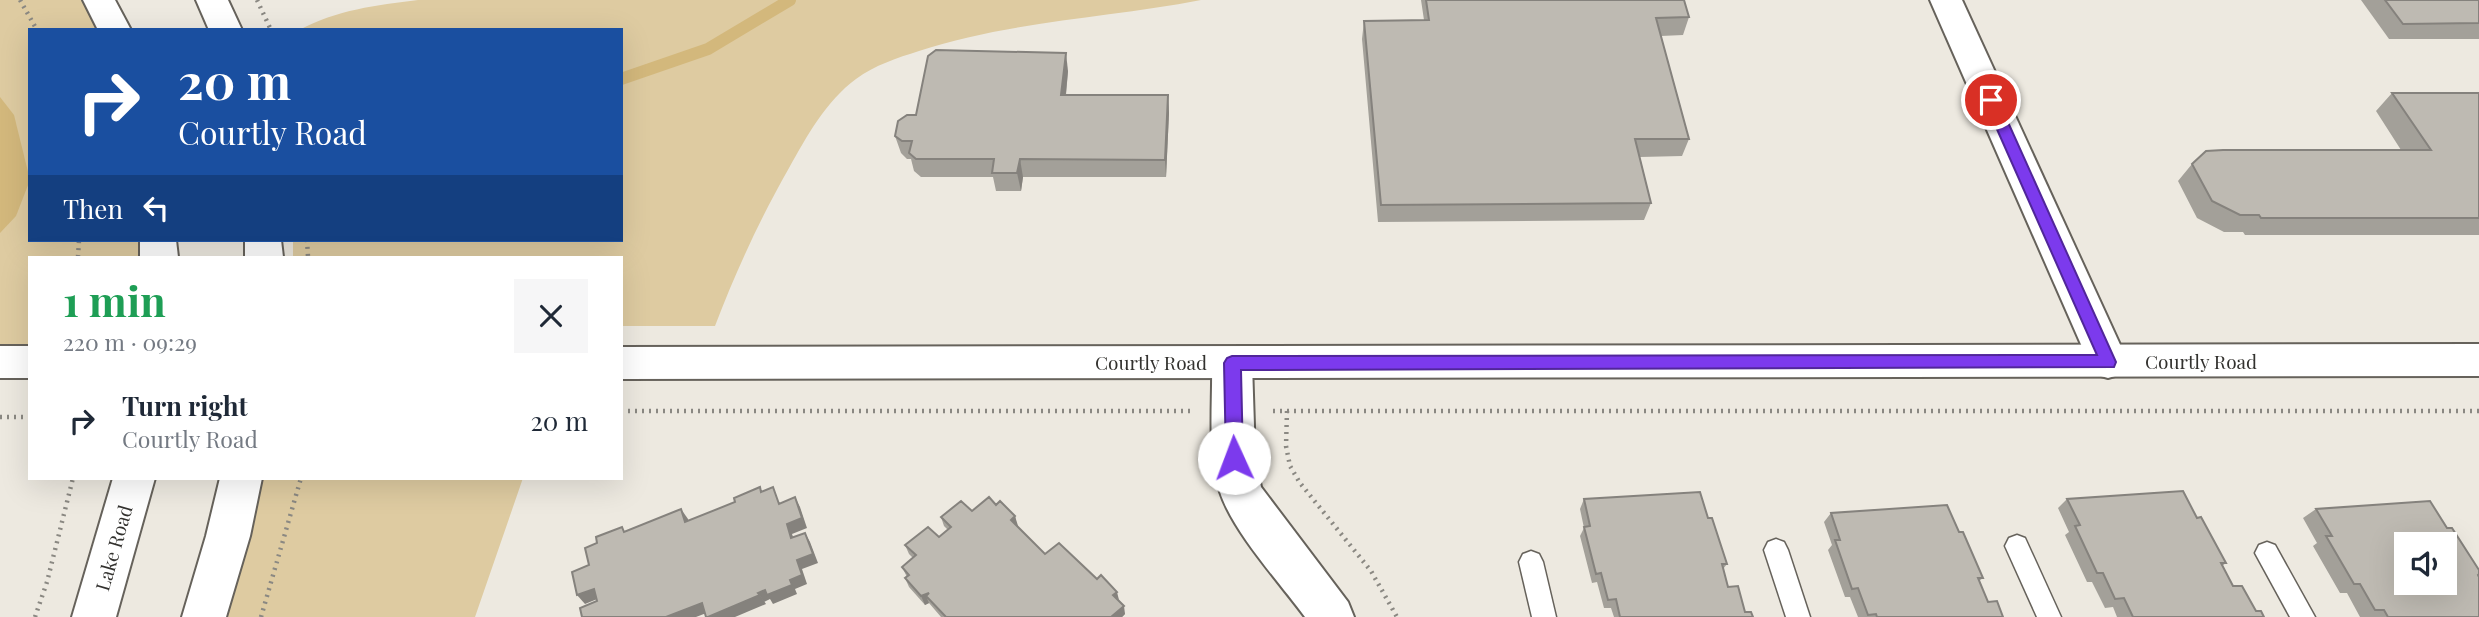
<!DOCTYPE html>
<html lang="en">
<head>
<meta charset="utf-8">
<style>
	:root { --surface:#fff; --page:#f6f6f7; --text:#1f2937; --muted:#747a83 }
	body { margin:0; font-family:"Playfair Display",serif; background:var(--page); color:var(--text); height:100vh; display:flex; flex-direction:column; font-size:26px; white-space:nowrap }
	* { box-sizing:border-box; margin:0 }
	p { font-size:23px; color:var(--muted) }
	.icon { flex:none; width:38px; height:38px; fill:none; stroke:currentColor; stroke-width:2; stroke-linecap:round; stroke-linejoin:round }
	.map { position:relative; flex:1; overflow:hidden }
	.panel { position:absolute; left:28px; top:256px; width:595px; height:224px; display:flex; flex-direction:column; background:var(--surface); border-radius:0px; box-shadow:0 7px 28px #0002 }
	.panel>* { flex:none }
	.hud { position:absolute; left:28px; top:28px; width:595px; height:214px; border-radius:0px; box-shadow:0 7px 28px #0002; background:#1a4fa0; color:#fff; overflow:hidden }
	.tools { position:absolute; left:2394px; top:532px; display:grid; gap:14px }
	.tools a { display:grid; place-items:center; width:63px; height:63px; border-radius:0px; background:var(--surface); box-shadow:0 7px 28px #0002; font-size:35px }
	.pin { position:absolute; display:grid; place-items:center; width:60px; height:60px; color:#fff; margin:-30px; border:4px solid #fff; border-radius:50%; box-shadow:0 2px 7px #0007 }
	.me { position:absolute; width:77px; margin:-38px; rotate:358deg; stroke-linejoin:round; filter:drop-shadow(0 0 5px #0008) }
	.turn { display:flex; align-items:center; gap:24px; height:147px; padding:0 35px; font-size:32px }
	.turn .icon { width:91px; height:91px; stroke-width:2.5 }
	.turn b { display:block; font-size:49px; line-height:60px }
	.then { display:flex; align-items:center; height:66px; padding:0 35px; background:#0003; gap:14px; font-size:26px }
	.round { display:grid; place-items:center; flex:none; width:74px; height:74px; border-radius:0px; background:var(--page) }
	.overview { display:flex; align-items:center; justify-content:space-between; height:119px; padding:0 35px }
	h1 { font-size:42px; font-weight:700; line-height:52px; color:#1e9e55 }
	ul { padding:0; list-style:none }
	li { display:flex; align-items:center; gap:21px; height:91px; padding:0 35px }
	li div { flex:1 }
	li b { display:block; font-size:26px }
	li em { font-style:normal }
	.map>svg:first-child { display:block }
</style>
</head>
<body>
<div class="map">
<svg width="2479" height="617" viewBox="0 0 2479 617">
	<rect width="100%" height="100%" fill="#ede9e0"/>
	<g fill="#decba1">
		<polygon points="0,0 99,0 115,30 30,30 30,240 158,240 159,257 30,257 30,362 0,362"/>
		<path d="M418 0H1201C1108 18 1010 21 919 51 897 58 875 65 856 79 826 101 807 136 789 168 760 219 736 271 715 326H621V257H293V240H621V30H299C337 10 376 5 418 0Z"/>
		<polygon points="241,478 523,478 475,617 204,617 228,536"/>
	</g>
	<polygon fill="#d3b87c" points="0,97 14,115 30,180 16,216 0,233"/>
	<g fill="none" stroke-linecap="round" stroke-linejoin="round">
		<polyline stroke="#d3b87c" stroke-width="12" points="621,79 708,49 790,0"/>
		<g stroke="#66625b" stroke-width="3">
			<g id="lane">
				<polygon points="2017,535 2025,538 2061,617 2037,617 2005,546 2009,538"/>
				<polygon points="1776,539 1784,542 1788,550 1810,617 1786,617 1764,550 1768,542"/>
				<polygon points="2267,542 2275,545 2315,617 2290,617 2255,553 2259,545"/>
				<polygon points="1531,551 1539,554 1543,562 1556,617 1532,617 1519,562 1523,554"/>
			</g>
		</g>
		<g stroke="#66625b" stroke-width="4">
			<g id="street">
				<polygon points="1930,0 1962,0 2128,362 2122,374 2108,378 2094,374"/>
				<path d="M1232 347 1246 351 1252 363 1255 458 1261 487 1348 602 1354 617H1305C1280 583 1233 532 1220 492 1207 452 1213 404 1212 363L1218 351Z"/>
			</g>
		</g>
		<g stroke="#66625b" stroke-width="4">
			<g id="secondary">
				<polygon points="83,0 115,0 131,30 98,30"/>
				<polygon points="196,0 228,0 242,30 209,30"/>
				<polygon points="140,240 176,240 178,257 140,257"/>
				<polygon points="245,240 281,240 283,257 245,257"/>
				<polygon points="2479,344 2479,376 621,379 621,347"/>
				<rect x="0" y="346" width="30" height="32"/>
				<polygon points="113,478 155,478 116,617 72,617"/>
				<polygon points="220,478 262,478 250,536 226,617 182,617 206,536"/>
			</g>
		</g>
		<g stroke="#8a8882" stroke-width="4.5" stroke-dasharray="2 5" stroke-linecap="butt">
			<polyline points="20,0 37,30"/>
			<polyline points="257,0 271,30"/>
			<polyline points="307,240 308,257"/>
			<polyline points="78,257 79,240"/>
			<polyline points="621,411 1191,411"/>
			<polyline points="1273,411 2479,411"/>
			<polyline points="1287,411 1286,446 1290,466 1300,483 1371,571 1397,617"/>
			<polyline points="0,417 30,417"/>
			<polyline points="35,617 47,582 73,478"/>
			<polyline points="261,617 301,478"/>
		</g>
		<use href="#lane" fill="#fff" fill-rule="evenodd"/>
		<use href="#street" fill="#fff" fill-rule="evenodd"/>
		<use href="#secondary" fill="#fff" fill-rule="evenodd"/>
	</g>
	<g fill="#a3a099">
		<polygon points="1421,0 1684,0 1689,17 1683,35 1661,36 1689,139 1682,156 1640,157 1651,203 1644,220 1378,222 1362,39 1364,21 1424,20"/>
		<polygon points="2361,0 2479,0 2479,39 2389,39"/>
		<polygon points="1068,71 1066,95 1168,95 1169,113 1166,177 1023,177 1021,191 996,191 993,177 921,177 914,171 911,159 907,159 901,153 895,136 916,115"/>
		<polygon points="2392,93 2479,93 2479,235 2245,235 2243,232 2224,232 2197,218 2178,181 2192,164 2401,150 2376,111"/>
		<polygon points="1584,499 1708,518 1727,564 1723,569 1728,587 1745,612 1753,617 1614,617 1611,608 1604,608 1597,582 1592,583 1580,536 1584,528 1580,509"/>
		<polygon points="2067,499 2197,518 2226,563 2222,566 2233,586 2256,611 2264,617 2117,617 2113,607 2105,608 2092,582 2087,582 2065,535 2069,532 2058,508"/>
		<polygon points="996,505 1015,516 1017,526 1045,554 1119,601 1125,614 1122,617 941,617 929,603 925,605 909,587 905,578 907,577 902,567 913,558 909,554 905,545 939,537 948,530 944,526 941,517 972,511"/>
		<polygon points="2316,509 2447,528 2479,570 2479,617 2360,617 2347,593 2340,593 2313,546 2317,543 2303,518"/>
		<polygon points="1831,513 1959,532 1983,578 1979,581 1988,602 2003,617 1858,617 1850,597 1845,597 1828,550 1832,545 1824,522"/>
	</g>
	<g fill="#85827d">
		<polygon points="1066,53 1068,71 1064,113 1061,95"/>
		<polygon points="1168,95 1169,113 1166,177 1165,160"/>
		<polygon points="1020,159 1023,177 1021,191 1017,173"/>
		<polygon points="795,497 800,507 807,528 792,534 797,548 791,538 787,524"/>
		<polygon points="681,509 688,519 692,532 685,522"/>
		<polygon points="1015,516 1018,526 1013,529 1011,520"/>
		<polygon points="805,533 810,542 818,563 802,569 807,584 795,589 797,594 773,604 770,599 764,602 758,593 790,580"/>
		<polygon points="594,589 602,597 585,604 577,595"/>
		<polygon points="1117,592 1119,600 1113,595"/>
		<polygon points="929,593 926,596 929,603 925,605 921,596"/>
		<polygon points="760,595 766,604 735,617 708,617"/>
		<polygon points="702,603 709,612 696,617 666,617"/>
		<polygon points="1124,606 1125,614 1122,617 1111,617"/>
	</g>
	<g fill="#bebab2" stroke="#85827d" stroke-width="2" fill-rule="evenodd">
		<polygon points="1426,0 1684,0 1689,17 1656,18 1689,139 1635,139 1651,203 1381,205 1364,21 1429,20"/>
		<polygon points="2385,0 2479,0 2479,23 2403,24"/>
		<polygon points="936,50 1066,53 1061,95 1168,95 1165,160 1020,159 1017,173 992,173 994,159 916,159 909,153 912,141 902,141 895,136 898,121 907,115 916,115 928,56"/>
		<polygon points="2392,93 2479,93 2479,218 2261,218 2259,215 2240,215 2212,201 2192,164 2206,151 2223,150 2431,150"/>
		<polygon points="760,487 761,492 773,487 779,504 795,497 802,518 787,524 791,538 805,533 813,554 797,560 802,575 790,580 792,585 767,595 765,590 758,593 760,595 708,617 706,617 702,603 666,617 582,617 580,608 597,601 594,589 577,595 572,572 589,565 585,548 597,543 596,537 622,527 624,532 681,509 685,522 735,502 734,498"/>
		<polygon points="2183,491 2197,518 2201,517 2226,563 2221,563 2233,586 2242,586 2256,611 2261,611 2264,617 2133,617 2124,598 2115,599 2103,573 2097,573 2075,526 2080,525 2067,499"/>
		<polygon points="1700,492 1708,518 1712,518 1727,564 1722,564 1728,587 1738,586 1745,612 1751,612 1753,617 1620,617 1616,599 1608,600 1601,573 1596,574 1584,527 1590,526 1584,499"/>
		<polygon points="989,497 996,505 1000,501 1015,516 1011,520 1045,554 1059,543 1097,579 1101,575 1117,592 1113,595 1124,606 1111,617 946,617 926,596 929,593 921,596 905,578 909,575 902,567 916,555 905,545 928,527 939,537 951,527 941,517 961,501 972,511"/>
		<path d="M2430 501 2447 528H2452L2479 570V574L2478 575 2479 577V617H2388L2384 610H2375L2360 584H2354L2326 536H2332L2316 509ZM2406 544H2445V583H2406Z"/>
		<polygon points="1947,505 1959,532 1963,532 1983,578 1978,578 1988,602 1997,601 2003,617 1877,617 1876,614 1868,615 1858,588 1852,589 1835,540 1840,540 1831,513"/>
	</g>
	<polygon fill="#7c3aed" stroke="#51269a" stroke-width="2" points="1991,95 1998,100 2116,362 2114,367 1241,370 1243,458 1240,464 1234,466 1228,464 1226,458 1224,363 1227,358 1232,356 2097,355 1984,100"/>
	<g text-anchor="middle" stroke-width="7" stroke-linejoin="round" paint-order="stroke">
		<g font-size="19" fill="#33322f" stroke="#fff">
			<text x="2201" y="369">Courtly Road</text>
			<text x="1151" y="370">Courtly Road</text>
			<text transform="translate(114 548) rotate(-74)" y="7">Lake Road</text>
		</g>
	</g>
</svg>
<div class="tools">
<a><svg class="icon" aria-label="sound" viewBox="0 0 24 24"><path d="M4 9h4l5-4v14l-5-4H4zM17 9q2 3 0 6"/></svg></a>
</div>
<div class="pin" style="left:1991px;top:100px;background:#d93025"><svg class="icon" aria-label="arrive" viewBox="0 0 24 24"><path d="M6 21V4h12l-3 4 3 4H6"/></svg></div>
<svg class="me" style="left:1234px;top:458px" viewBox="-20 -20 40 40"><circle r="19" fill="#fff"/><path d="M0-13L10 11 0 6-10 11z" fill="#7c3aed"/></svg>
<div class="hud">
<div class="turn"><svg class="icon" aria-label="right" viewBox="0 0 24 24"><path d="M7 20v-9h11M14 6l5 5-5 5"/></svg><div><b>20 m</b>Courtly Road</div></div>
<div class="then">Then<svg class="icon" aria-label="left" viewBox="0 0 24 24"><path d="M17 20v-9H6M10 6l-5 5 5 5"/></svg></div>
</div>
<section class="panel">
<div class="overview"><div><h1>1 min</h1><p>220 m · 09:29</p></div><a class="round"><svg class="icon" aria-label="close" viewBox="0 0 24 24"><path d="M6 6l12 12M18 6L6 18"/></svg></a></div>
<ul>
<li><svg class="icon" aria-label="right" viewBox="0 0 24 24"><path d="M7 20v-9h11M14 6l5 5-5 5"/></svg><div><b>Turn right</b><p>Courtly Road</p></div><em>20 m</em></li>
</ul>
</section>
</div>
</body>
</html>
